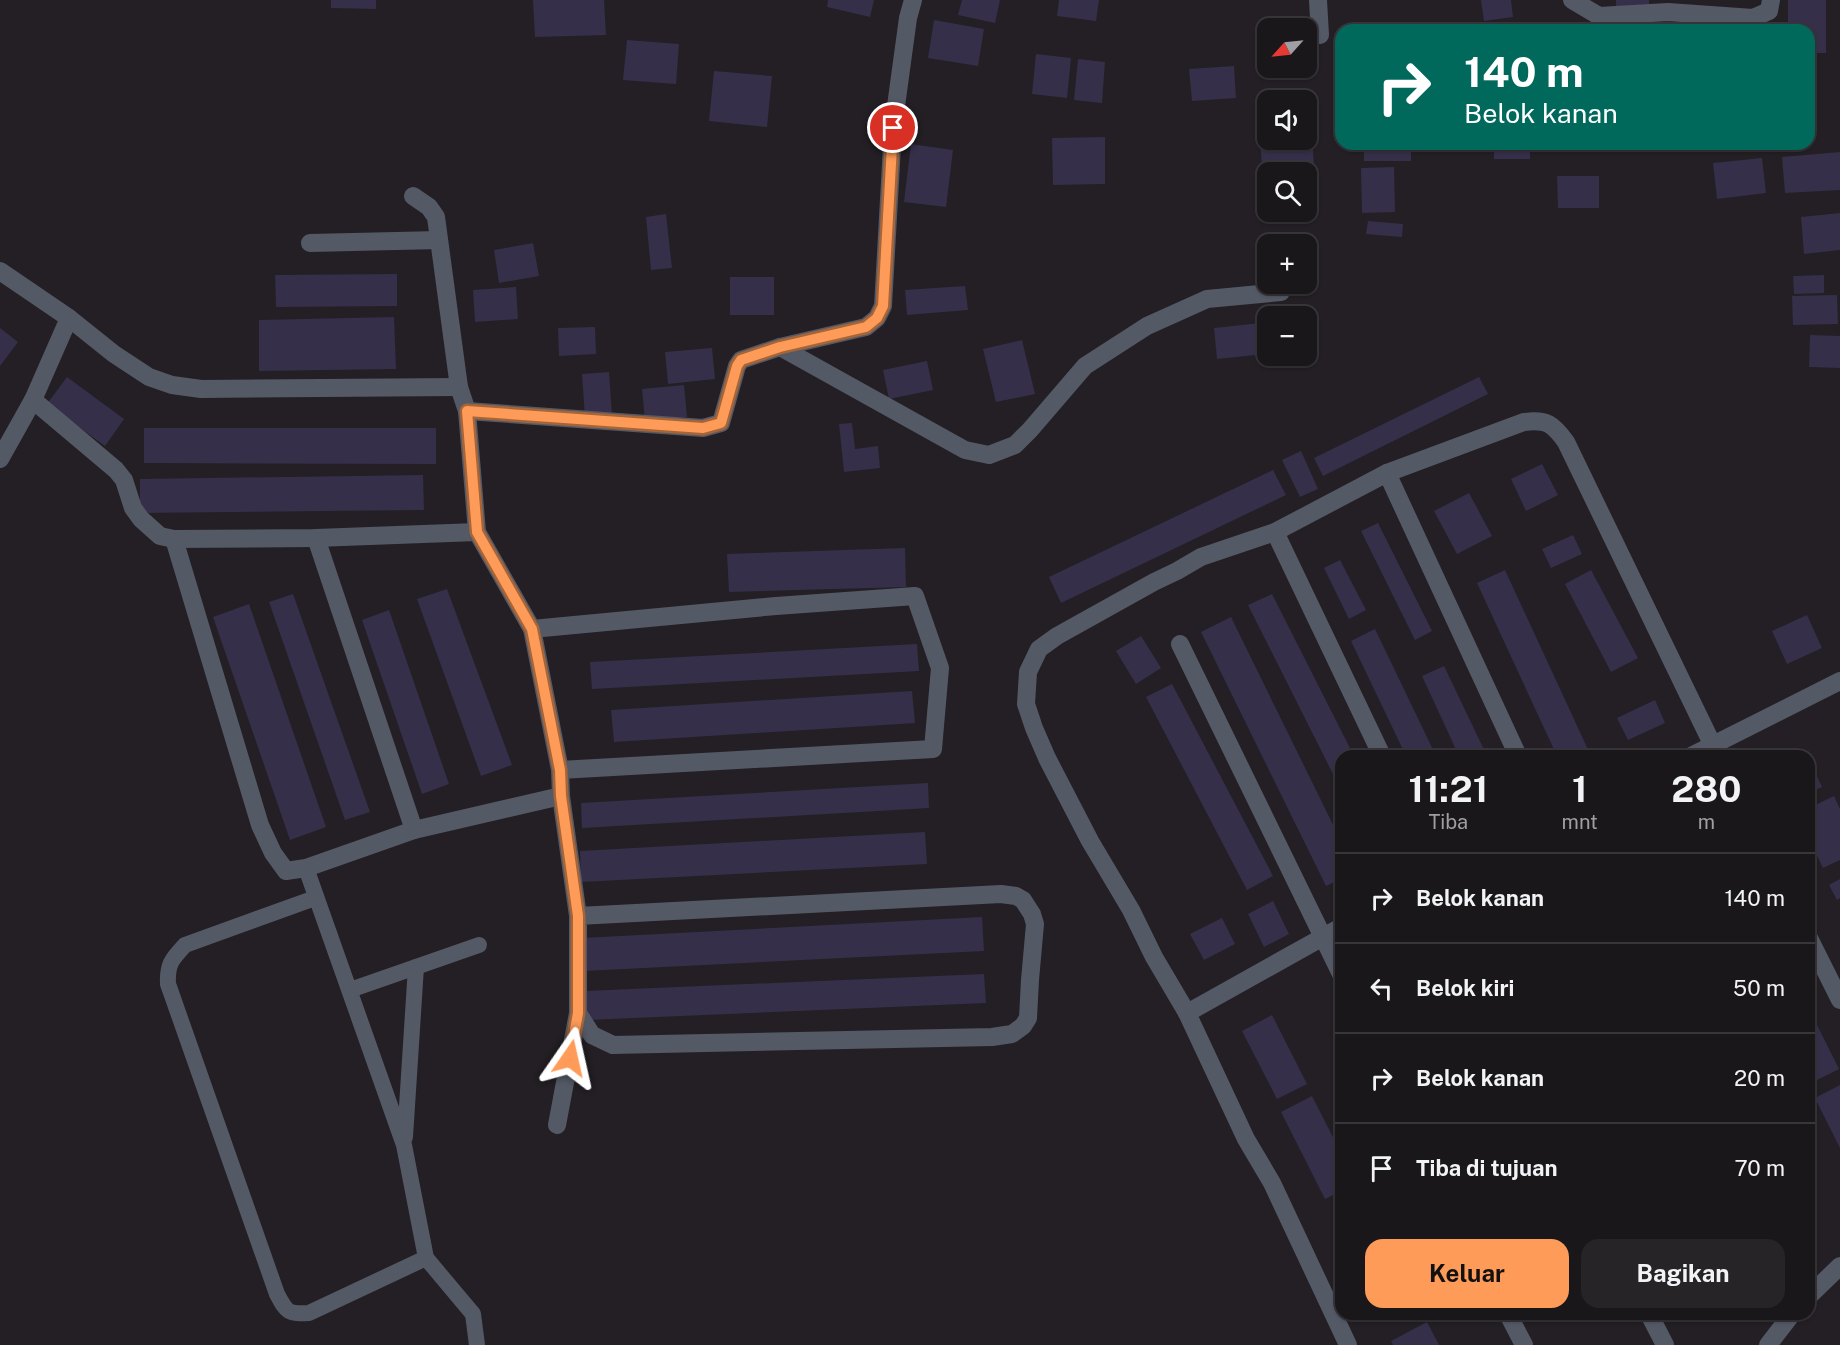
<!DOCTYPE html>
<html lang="id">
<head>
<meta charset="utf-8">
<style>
	:root { --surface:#1a171b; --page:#272428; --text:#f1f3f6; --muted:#9f9fa3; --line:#38363a; --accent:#fe9b58 }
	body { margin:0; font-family:"Public Sans",sans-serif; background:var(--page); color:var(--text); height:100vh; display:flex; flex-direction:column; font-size:22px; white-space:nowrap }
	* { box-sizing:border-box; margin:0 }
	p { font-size:20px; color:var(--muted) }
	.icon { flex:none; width:33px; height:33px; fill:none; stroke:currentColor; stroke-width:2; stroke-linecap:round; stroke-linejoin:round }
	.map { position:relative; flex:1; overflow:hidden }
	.side { position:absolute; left:1335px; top:750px; width:480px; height:570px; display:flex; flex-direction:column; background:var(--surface); border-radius:18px; box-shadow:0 2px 4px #0004,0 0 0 2px var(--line) }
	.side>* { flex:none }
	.banner { position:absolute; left:1335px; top:24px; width:480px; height:126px; border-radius:18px; box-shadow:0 2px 4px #0004,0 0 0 2px var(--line); background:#00695c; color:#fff; overflow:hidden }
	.needle { width:39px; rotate:243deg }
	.fabs { position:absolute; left:1257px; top:18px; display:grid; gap:12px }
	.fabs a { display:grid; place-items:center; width:60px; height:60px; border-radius:12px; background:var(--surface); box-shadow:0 2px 4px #0004,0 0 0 2px var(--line); font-size:30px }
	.pin { position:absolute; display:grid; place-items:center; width:51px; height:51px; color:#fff; margin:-26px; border:3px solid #fff; border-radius:50%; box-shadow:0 2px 6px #0007 }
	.me { position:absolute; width:66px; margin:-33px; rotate:11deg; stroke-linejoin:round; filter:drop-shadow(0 0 4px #0008) }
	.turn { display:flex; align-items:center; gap:21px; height:126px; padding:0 30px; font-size:27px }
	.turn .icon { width:78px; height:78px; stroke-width:2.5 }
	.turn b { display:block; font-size:42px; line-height:51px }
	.eta { display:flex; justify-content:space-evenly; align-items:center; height:102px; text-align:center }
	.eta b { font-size:36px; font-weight:700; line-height:42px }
	.action { display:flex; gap:12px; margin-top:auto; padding:12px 30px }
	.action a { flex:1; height:69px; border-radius:18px; background:var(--accent); color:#111; font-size:24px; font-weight:700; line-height:69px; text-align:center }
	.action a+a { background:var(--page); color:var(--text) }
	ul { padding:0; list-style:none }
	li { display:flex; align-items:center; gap:18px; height:90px; padding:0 30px; border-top:2px solid var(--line) }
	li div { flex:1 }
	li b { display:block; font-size:22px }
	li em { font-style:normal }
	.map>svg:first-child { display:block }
</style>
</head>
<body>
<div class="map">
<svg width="1840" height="1345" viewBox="0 0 1840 1345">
	<rect width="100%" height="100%" fill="#231f24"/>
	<g fill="#352f4a">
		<polygon points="331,0 376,0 376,9 331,8"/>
		<polygon points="533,0 604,0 606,35 535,37"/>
		<polygon points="828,0 874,0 870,17 827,7"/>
		<polygon points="962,0 1000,0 995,23 958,15"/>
		<polygon points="1059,0 1099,0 1096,21 1057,16"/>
		<polygon points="1481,0 1511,0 1513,17 1484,21"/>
		<polygon points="1616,0 1649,0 1649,9 1616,10"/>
		<polygon points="1788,0 1826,0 1826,53 1809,53 1809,30 1788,30"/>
		<polygon points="934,20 984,29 978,66 928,58"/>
		<polygon points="627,40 679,44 676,84 623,80"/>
		<polygon points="1036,54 1071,58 1067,98 1032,94"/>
		<polygon points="1078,59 1105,62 1102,103 1074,100"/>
		<polygon points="1234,66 1236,98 1192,101 1189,69"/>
		<polygon points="714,71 772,76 767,127 709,121"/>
		<polygon points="1306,134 1312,134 1314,167 1262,169 1260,137 1268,136 1268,140 1306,140"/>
		<polygon points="1105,137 1105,184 1053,185 1052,138"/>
		<polygon points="911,144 953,150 946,207 904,202"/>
		<rect x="1364" y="144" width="47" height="17"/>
		<rect x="1494" y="144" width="36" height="15"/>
		<polygon points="1535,144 1567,144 1567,148 1535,149"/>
		<polygon points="1840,152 1840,190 1785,193 1782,157"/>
		<polygon points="1762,158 1766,193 1717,199 1713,163"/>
		<polygon points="1394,167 1395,212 1362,213 1361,168"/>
		<polygon points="1557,176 1599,176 1599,208 1558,208"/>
		<polygon points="1840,213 1840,250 1804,254 1801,217"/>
		<polygon points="666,214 672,268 651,270 646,217"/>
		<polygon points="1368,221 1403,224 1402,237 1366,234"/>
		<polygon points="533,243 539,276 499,283 494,250"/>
		<polygon points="397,274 397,306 276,307 275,275"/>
		<polygon points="1824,275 1824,293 1794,294 1793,276"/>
		<rect x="730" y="277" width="44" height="38"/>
		<polygon points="965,286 968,310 907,315 905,290"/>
		<polygon points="516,287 518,319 475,322 473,290"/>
		<polygon points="1837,295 1838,324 1793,325 1792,296"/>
		<polygon points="394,317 396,369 259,371 259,320"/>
		<polygon points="1261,323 1265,354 1217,359 1214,328"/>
		<polygon points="595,327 596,354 559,356 558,328"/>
		<polygon points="0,328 18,342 0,366"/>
		<polygon points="1810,335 1840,336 1840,368 1809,367"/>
		<polygon points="1022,340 1035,394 996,402 983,349"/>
		<polygon points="712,348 715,379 668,384 665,352"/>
		<polygon points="927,361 933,390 889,399 883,370"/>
		<polygon points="609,372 612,415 585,417 582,374"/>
		<polygon points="67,377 124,419 105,446 47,404"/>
		<polygon points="1479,377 1488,394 1323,476 1314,458"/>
		<polygon points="684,385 687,417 645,421 642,389"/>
		<polygon points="852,423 855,449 878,446 880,468 844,472 839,424"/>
		<polygon points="144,428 436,428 436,464 144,463"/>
		<polygon points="1301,451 1318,489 1300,497 1282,460"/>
		<polygon points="1542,464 1558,495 1526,511 1511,479"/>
		<polygon points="1273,470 1286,495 1061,603 1049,577"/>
		<polygon points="423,475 424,510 140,513 140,479"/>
		<polygon points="1469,493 1492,536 1457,554 1434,511"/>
		<polygon points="1378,523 1432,631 1415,640 1361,531"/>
		<polygon points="1573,535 1582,554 1551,568 1542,549"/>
		<polygon points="905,548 906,587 729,592 727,554"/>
		<polygon points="1340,560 1366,610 1349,619 1324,568"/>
		<polygon points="1505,570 1591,756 1557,756 1477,583"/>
		<polygon points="1591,570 1638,658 1611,672 1565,584"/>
		<polygon points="447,589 512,765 481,776 417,599"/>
		<polygon points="293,594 370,812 345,820 269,602"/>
		<polygon points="1272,594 1354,756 1341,756 1341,790 1248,605"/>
		<polygon points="249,604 326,827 290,840 213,617"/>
		<polygon points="389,610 449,784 422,794 362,620"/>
		<polygon points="1807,615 1822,648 1787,664 1772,631"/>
		<polygon points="1231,617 1341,841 1341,879 1326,886 1201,632"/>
		<polygon points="1375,629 1436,756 1406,756 1351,641"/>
		<polygon points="1141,636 1161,668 1136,684 1116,651"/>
		<polygon points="917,644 919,671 592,689 590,662"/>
		<polygon points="1444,666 1487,756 1459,756 1422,676"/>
		<polygon points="1172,684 1273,876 1247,890 1146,697"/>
		<polygon points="912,691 915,723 614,742 611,710"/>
		<polygon points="1655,700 1665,723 1628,740 1617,718"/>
		<polygon points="1809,759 1822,787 1809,793"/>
		<polygon points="928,783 929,808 582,828 581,803"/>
		<polygon points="1834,796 1840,809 1840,860 1823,868 1809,839 1809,808"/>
		<polygon points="925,832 927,864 581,882 580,851"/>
		<polygon points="1840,879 1840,898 1837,900 1829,885"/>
		<polygon points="1273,901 1289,934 1264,947 1248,914"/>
		<polygon points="982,917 984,951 584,971 582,938"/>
		<polygon points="1222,918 1235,944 1204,960 1190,934"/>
		<polygon points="984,974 986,1003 587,1020 585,991"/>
		<polygon points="1272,1015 1307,1084 1277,1099 1242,1031"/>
		<polygon points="1812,1015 1839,1069 1809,1084 1809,1016"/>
		<polygon points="1840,1085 1840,1148 1815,1098"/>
		<polygon points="1312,1096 1341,1153 1341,1191 1325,1199 1281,1112"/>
		<polygon points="1427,1322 1439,1345 1393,1345 1391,1341"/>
	</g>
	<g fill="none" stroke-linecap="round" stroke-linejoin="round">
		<g stroke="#545966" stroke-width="16">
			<polyline points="306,868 404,1145 426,1258 473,1314 477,1345"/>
			<path d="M315 898 185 945C172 959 167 964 168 984L277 1294C287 1313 288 1314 309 1313L426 1258"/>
			<polyline points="350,990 479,945"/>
			<polyline points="405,1137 416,967"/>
		</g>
		<g stroke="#545966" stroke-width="18">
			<polyline points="1318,0 1320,35"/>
			<polyline points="1572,0 1599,16 1668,12 1753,18 1769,11 1771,0"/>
			<polyline points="413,196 429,207 436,217 459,387 467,411 477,532 532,629 560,770 561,796 578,916 578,1013 592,1035 613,1045 992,1037 1012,1034 1023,1026 1028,1018 1030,980 1035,924 1032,914 1023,900 1016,896 1001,894 578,916"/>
			<polyline points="310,243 439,240"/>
			<polyline points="0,271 69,318 114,354 149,377 172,385 201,389 459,387"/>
			<polyline points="780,347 965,450 989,455 1015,445 1030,430 1085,366 1147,326 1207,299 1281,292"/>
			<polyline points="33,400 116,470 124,480 133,508 141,519 160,536 174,539 316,538 477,532"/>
			<polyline points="467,411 703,428 721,423 737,366 741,360 780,347 866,327 877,318 883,306 893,128 908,18 913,0"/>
			<polyline points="0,459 33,400 69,318"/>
			<polyline points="1387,473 1518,756"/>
			<polyline points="1275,532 1382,756"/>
			<polyline points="316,538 414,830 561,796"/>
			<polyline points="174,539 260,825 273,853 286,871 306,868 414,830"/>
			<polyline points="532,629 776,606 915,596 940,668 933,749 560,770"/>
			<polyline points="1180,644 1341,974"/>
			<polyline points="1691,756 1840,681"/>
			<polyline points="1809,938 1840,1000"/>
			<polyline points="1187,1013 1341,927"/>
			<polyline points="557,1125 578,1013"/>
			<polyline points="1809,1296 1840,1266"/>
			<polyline points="1508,1314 1524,1345"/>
			<polyline points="1649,1314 1665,1345"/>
			<path d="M1348 1345 1272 1183 1246 1139 1187 1013 1154 957 1131 910 1090 841 1047 758 1034 728 1026 704 1028 672 1039 649 1057 636 1154 582 1177 571 1201 557 1275 532 1387 473 1524 422C1547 419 1553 424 1566 442L1718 756"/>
			<polyline points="1768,1345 1792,1314"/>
		</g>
	</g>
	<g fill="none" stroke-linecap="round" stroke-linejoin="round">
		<g stroke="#a56539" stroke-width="15">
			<polyline id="route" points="570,1058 578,1013 578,916 561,796 560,770 532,629 477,532 467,411 703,428 721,423 737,366 741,360 780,347 866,327 877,318 883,306 893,128"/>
		</g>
		<use href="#route" stroke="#fe9b58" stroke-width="10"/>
	</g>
</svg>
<div class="fabs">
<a><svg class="needle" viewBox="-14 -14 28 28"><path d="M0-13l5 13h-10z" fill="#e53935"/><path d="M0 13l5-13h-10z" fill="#9f9fa3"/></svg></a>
<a><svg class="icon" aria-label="sound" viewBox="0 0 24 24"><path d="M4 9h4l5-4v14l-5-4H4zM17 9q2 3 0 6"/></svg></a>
<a><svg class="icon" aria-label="search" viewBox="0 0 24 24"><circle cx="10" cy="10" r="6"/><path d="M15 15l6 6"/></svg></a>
<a>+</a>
<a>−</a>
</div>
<div class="pin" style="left:893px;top:128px;background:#d93025"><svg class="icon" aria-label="arrive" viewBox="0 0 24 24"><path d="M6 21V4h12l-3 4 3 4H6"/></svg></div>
<svg class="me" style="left:570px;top:1058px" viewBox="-20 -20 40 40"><path d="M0-17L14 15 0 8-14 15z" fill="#fe9b58" stroke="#fff" stroke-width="4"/></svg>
<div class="banner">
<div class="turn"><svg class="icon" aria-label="right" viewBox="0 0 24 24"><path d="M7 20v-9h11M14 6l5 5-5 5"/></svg><div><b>140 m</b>Belok kanan</div></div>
</div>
<section class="side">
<div class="eta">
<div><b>11:21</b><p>Tiba</p></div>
<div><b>1</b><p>mnt</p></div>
<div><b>280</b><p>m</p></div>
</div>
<ul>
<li><svg class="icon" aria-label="right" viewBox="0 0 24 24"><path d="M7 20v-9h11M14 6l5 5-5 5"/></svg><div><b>Belok kanan</b></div><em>140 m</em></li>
<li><svg class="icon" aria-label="left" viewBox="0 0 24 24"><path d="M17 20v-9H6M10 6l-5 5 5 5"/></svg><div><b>Belok kiri</b></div><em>50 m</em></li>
<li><svg class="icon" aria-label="right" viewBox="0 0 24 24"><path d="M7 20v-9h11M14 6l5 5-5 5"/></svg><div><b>Belok kanan</b></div><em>20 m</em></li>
<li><svg class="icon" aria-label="arrive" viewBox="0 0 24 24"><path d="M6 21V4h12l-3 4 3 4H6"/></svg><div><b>Tiba di tujuan</b></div><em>70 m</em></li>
</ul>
<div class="action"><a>Keluar</a><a>Bagikan</a></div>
</section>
</div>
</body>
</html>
